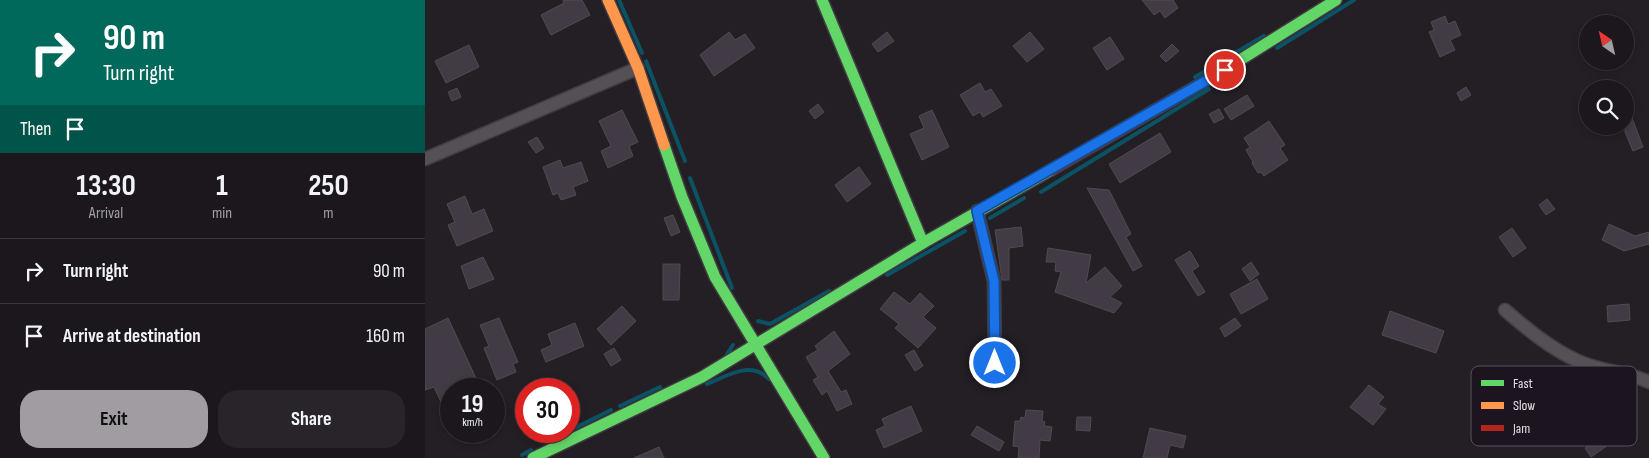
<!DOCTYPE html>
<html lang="en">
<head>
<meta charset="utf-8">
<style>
	:root { --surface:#1b171c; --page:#282429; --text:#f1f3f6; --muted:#a09fa3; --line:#39363b; --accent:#a19ca2 }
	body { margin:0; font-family:"Sofia Sans Condensed",sans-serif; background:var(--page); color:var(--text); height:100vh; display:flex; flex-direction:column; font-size:19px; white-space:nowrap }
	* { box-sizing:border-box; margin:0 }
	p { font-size:16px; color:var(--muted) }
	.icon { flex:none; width:28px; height:28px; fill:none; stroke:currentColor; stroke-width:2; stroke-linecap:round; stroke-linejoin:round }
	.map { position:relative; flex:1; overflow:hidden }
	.sheet { display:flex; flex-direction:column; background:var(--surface); width:425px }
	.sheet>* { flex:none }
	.guide { background:#00695c; color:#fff; overflow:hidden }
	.needle { width:32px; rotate:326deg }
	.buttons { position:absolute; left:1154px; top:15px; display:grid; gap:10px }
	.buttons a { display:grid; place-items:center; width:55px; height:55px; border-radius:50%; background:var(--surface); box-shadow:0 2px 8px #0003,0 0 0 1px var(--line); font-size:25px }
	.speed { position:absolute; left:15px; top:378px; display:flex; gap:10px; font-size:25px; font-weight:700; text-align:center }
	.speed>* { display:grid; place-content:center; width:65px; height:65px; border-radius:50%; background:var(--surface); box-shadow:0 2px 8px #0003,0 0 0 1px var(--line); line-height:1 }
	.speed small { font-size:12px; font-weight:400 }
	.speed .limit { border:8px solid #d22; background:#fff; color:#111 }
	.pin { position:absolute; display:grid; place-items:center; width:42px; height:42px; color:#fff; margin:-21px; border:2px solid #fff; border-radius:50%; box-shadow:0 1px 5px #0007 }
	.me { position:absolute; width:55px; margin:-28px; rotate:0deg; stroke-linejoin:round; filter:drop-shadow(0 0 4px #0008) }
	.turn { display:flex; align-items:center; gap:18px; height:105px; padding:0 20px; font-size:22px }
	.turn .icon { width:65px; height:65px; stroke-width:2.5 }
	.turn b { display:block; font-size:35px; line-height:42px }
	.then { display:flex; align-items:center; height:48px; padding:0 20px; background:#0003; gap:10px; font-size:19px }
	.eta { display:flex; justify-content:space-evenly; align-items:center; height:85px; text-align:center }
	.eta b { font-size:30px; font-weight:700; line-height:35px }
	.button { display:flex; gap:10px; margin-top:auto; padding:10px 20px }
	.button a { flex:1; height:58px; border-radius:20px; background:var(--accent); color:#111; font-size:20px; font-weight:700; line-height:58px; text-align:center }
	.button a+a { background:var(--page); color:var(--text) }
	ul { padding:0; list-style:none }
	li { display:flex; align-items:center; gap:15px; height:65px; padding:0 20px; border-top:1px solid var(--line) }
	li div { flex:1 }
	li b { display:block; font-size:19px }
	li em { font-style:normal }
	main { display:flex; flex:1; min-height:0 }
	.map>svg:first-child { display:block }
</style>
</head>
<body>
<main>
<section class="sheet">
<div class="guide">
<div class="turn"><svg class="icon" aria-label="right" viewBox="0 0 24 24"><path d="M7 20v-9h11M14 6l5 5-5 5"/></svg><div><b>90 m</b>Turn right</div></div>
<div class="then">Then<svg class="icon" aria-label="arrive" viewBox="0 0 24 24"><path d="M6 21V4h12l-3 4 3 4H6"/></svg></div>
</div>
<div class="eta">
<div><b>13:30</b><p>Arrival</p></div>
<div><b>1</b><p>min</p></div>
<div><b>250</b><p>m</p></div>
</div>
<ul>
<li><svg class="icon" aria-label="right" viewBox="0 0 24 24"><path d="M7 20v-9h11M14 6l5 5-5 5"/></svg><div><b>Turn right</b></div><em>90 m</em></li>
<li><svg class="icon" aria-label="arrive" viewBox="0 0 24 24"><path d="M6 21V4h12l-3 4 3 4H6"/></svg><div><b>Arrive at destination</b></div><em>160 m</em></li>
</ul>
<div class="button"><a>Exit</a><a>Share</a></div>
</section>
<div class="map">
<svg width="1224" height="458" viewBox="0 0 1224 458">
	<rect width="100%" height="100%" fill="#241f25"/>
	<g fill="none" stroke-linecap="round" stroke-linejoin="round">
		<g stroke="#0b5364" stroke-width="4">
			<polyline points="194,0 217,53"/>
			<polyline points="852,48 929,0"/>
			<polyline points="808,54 839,36"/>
			<polyline points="221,61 260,161"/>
			<polyline points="770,77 796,62"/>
			<polyline points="265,178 307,288"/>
			<polyline points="616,192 784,89"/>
			<polyline points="565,218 599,198"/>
			<polyline points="462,275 540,231"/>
			<polyline points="333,321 345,324 404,291"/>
			<polyline points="302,354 308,345"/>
			<path d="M282 384C302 376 325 360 344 379"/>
			<polyline points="195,406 235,387"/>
			<polyline points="144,431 186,410"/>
			<polyline points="97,455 106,450"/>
		</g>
	</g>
	<g fill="#423b45" stroke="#4f4b50">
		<polygon points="138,0 157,0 165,15 126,35 116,15 139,3"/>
		<polygon points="717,0 748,0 753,8 740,18 735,11 729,15"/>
		<polygon points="1020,16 1023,24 1030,21 1036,35 1025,40 1030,50 1015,57 1004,32 1009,30 1006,22"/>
		<polygon points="304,32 310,40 320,34 330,48 289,76 275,55"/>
		<polygon points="462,32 469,41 453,52 447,44"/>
		<polygon points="605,32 619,49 602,62 588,46"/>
		<polygon points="685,37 699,59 682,70 668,48"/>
		<polygon points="747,44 754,51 741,62 735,56"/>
		<polygon points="44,45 54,67 21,83 10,61"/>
		<polygon points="555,83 560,92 566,89 577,106 558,117 555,112 548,116 535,95"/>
		<polygon points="1041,87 1046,95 1036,101 1032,93"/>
		<polygon points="32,88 36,97 27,101 23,92"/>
		<polygon points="822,95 829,106 806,120 799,109"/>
		<polygon points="393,104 399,112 390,119 384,111"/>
		<polygon points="794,109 799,118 789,123 784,114"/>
		<polygon points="197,110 213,142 204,146 208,156 183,168 176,151 186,146 174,121"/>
		<polygon points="507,110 524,147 497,160 485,134 499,128 494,116"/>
		<polygon points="1207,118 1218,147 1208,151 1200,132 1200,121"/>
		<polygon points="844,121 860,145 855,148 863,160 839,176 836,172 833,173 827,163 828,162 821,150 825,147 819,138"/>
		<polygon points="735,133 746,152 695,183 684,164"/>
		<polygon points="112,137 119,148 111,153 103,142"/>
		<polygon points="135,160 138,168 156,162 163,181 148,187 151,195 136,200 133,193 128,195 118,167"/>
		<polygon points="434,167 446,184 422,202 410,185"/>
		<polygon points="662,188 684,190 706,234 701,237 717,266 708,271"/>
		<polygon points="40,196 47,214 59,209 68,231 32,246 23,225 30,222 22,204"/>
		<polygon points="1122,199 1130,209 1121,215 1114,205"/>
		<polygon points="248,215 255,232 246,236 239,218"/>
		<polygon points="1184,224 1210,236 1224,232 1224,244 1199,251 1177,240"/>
		<polygon points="596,227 598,246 584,248 584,280 577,280 570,230"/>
		<polygon points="1087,228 1101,248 1088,257 1074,237"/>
		<polygon points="623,248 666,255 661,283 680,267 697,286 685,297 697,303 689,313 630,292 636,272 630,271 631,262 621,262"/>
		<polygon points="765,251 774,266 767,271 780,292 773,296 750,260"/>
		<polygon points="58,257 69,279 44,289 36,266"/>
		<polygon points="826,262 834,274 825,281 817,269"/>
		<polygon points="238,264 255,264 254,300 238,300"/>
		<polygon points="832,279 843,299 816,314 805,294"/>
		<polygon points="469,292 485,304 495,293 509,306 498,317 511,328 493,348 470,328 474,324 455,309"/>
		<polygon points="1204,304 1205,320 1183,322 1182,306"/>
		<polygon points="197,306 211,321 186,345 172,329"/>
		<polygon points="965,311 1019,331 1011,353 957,335"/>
		<polygon points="23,318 56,389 26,389 26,397 16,402 9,387 0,390 0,329"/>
		<polygon points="74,318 93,362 88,364 91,372 72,380 59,348 64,346 55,325"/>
		<polygon points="810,318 816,326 800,337 795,328"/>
		<polygon points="150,323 159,346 121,362 116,350 127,345 123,334"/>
		<polygon points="409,331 425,354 403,371 416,392 421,390 427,404 412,411 402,391 397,395 388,380 393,377 381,357 393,350 390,346"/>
		<polygon points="189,348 196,360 186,366 179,354"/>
		<polygon points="489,350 498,366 490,371 480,355"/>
		<polygon points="944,385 959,397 953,404 961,409 948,425 925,407"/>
		<polygon points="486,406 497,431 459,448 451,430 460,426 457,419"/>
		<polygon points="601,410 618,411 617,421 620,422 619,426 627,427 625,441 615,440 614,458 593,458 594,447 588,446 590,421 595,421 596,417 600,418"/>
		<polygon points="652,417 666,417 665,431 651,430"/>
		<polygon points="552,426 579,442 574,451 546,435"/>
		<polygon points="725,428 761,436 758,448 745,445 742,458 718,458"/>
		<polygon points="1179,434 1186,443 1166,457 1160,448"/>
		<polygon points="234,447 239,458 209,458"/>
	</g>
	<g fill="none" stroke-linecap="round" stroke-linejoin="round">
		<g stroke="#403c41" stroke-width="15">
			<g id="street">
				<polyline points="0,159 213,68"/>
				<polyline points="552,211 569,281 570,363"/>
				<path d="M1080 310C1102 329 1126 349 1153 361 1176 372 1201 371 1224 382"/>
			</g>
		</g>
		<g stroke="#403c41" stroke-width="14">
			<g id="fast">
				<polyline points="397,0 498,243"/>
				<polyline points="791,75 911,0"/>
				<polyline points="239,145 257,197 290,277 399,458"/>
				<polyline points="108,458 277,377 498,243 626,170"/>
			</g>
		</g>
		<g stroke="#403c41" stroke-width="14">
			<polyline id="slow" points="183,0 213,68 239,145"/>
		</g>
		<g stroke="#403c41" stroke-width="14">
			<polyline id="jam" points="626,170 791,75"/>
		</g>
		<use href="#street" stroke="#545055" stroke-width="12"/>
		<use href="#fast" stroke="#63d668" stroke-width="11"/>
		<use href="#slow" stroke="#ff974d" stroke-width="11"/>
		<use href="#jam" stroke="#b3261e" stroke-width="11"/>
	</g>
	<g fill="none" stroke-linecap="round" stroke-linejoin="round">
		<g stroke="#114b97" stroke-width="12">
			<polyline id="route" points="570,363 569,281 552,211 800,70"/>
		</g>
		<use href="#route" stroke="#1a73e8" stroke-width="9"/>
	</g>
	<rect x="1046" y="366" width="166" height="80" rx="8" fill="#1c141e" stroke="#58515a" stroke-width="1"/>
	<rect x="1056" y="380" width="23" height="6" fill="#63d668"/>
	<rect x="1056" y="402" width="23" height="7" fill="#ff974d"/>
	<rect x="1056" y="425" width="23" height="6" fill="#b3261e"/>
	<g font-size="14" fill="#e5dfe6">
		<text x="1088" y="388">Fast</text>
		<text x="1088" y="410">Slow</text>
		<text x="1088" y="433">Jam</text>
	</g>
</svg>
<div class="buttons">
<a><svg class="needle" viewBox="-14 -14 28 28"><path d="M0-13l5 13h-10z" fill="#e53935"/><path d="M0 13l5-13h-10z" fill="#a09fa3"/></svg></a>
<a><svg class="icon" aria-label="search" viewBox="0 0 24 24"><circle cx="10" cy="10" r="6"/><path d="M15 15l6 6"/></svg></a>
</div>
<div class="speed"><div>19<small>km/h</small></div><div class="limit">30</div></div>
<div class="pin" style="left:800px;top:70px;background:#d93025"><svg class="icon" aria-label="arrive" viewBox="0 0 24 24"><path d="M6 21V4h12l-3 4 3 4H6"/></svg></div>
<svg class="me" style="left:570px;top:363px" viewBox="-20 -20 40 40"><circle r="17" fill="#1a73e8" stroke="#fff" stroke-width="3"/><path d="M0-11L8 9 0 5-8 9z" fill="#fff"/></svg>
</div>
</main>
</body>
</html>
